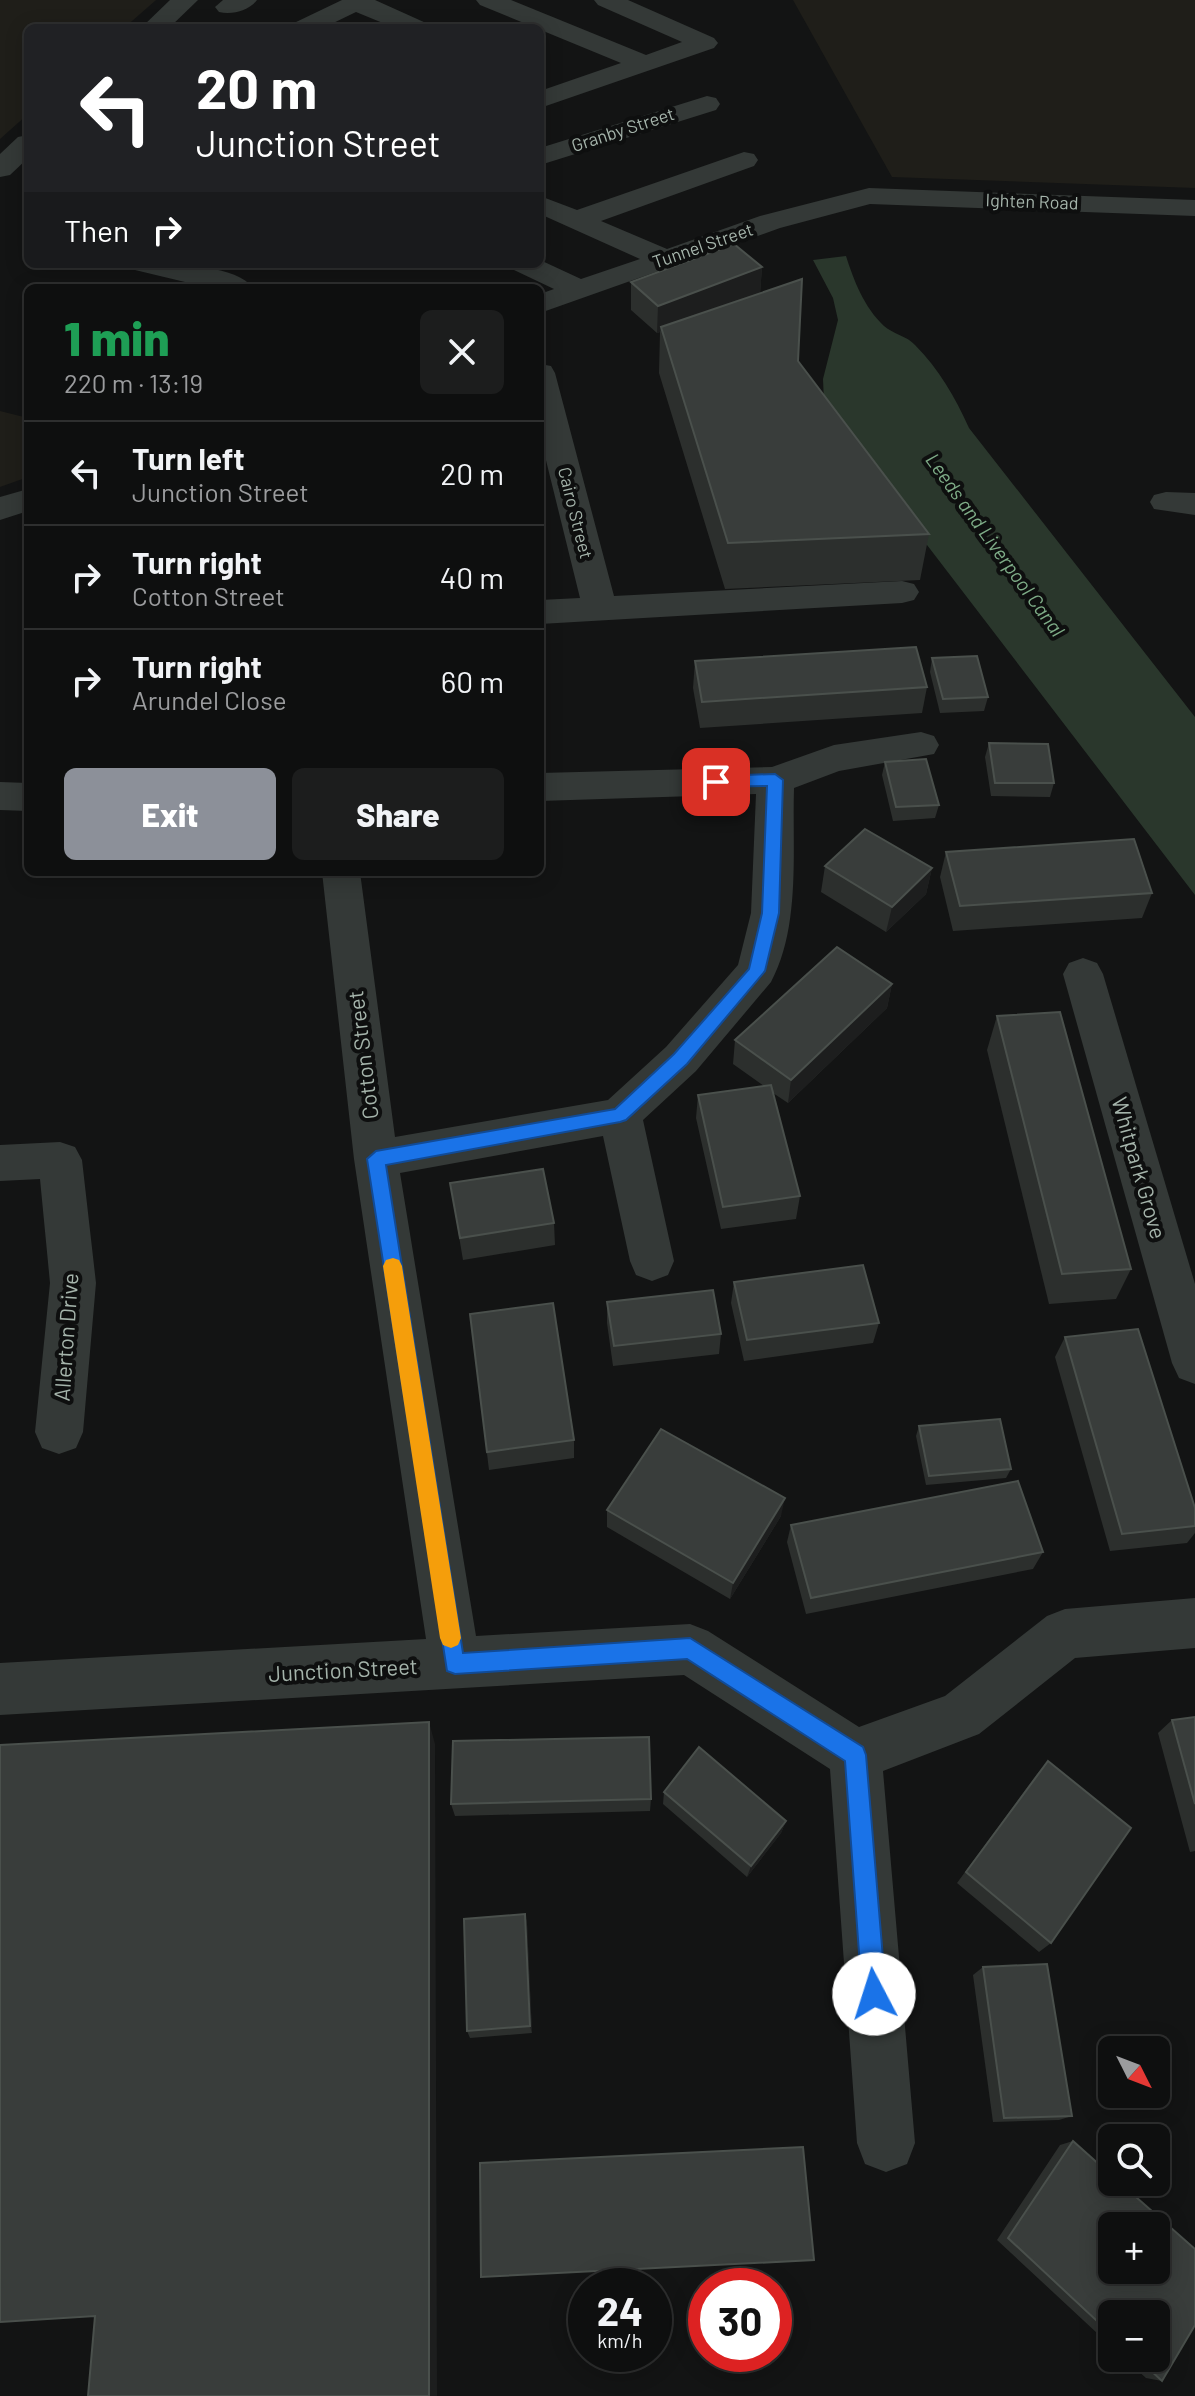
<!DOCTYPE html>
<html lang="en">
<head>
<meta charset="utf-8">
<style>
	:root { --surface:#0e0f0f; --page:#1c1d1d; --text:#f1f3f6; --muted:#9b9c9e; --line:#2e2f2f; --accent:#8c9099 }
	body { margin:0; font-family:Barlow,sans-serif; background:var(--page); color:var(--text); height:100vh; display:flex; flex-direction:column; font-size:30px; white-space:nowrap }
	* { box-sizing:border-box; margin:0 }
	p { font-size:26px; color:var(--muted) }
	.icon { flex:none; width:44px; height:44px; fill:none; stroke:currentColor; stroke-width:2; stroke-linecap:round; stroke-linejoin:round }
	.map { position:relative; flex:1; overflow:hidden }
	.side { position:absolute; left:24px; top:284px; width:520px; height:592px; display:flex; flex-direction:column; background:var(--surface); border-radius:12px; box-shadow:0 4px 20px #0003,0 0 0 2px var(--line) }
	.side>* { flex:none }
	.hud { position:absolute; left:24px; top:24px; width:520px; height:244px; border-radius:12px; box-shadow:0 4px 20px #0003,0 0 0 2px var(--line); background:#202124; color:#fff; overflow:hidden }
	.needle { width:52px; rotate:132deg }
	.tools { position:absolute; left:1098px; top:2036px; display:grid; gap:16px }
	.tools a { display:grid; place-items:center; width:72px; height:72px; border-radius:12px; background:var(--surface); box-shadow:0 4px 20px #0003,0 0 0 2px var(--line); font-size:40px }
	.speed { position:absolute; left:568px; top:2268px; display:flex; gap:16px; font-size:40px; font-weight:700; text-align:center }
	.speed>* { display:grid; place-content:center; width:104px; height:104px; border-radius:50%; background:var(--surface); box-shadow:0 4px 20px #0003,0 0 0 2px var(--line); line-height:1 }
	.speed small { font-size:20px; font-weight:400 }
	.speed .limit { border:12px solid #d22; background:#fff; color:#111 }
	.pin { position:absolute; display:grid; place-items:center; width:68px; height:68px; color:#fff; margin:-34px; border-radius:16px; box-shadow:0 4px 12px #0006 }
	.me { position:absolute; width:88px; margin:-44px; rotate:355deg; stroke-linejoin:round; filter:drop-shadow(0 0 6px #0008) }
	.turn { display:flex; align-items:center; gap:28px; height:168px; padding:0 40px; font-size:36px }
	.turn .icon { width:104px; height:104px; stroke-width:2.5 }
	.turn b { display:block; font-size:56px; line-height:68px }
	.then { display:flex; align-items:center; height:76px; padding:0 40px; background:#0003; gap:16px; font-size:30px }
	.round { display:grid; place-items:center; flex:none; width:84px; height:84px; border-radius:12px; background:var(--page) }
	.headline { display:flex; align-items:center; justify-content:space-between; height:136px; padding:0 40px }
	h1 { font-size:48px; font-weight:800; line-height:60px; color:#1e9e55 }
	.primary-button { display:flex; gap:16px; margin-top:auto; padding:16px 40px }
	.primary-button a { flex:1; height:92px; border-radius:12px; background:var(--accent); color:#fff; font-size:32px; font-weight:800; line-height:92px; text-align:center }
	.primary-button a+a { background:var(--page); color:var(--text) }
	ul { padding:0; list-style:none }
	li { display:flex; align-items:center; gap:24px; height:104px; padding:0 40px; border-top:2px solid var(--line) }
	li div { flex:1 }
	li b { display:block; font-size:30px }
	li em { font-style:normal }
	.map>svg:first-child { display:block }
</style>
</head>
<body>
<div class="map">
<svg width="1195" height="2396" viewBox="0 0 1195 2396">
	<rect width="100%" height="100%" fill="#131414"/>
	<g fill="#1f1e19">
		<polygon points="0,0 156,0 124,28 28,28 28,114 0,139"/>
		<polygon points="793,0 1195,0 1195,188 892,177"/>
		<polygon points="0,411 28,418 28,477 0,487"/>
	</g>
	<path fill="#2a372c" d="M846 256C854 281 864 307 884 326 893 334 907 336 915 345 939 369 955 397 969 428L1195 717V895L865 464 824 402 823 379 838 320 833 298 813 260Z"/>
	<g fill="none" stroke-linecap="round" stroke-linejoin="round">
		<g fill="#343937" fill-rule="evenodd">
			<polygon points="170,0 198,0 169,28 141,28"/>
			<path d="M223 0H257C249 11 232 15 219 12L215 7Z"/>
			<polygon points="342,0 375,0 426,23 430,28 395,28 356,12 323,28 290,28 294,23"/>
			<polygon points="476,0 511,0 646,55 682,42 598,5 594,0 628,0 714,38 718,43 714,48 540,108 540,91 621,63 480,5"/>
			<polygon points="707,96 716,98 720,104 716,110 540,165 540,148"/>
			<polygon points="28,135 28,158 10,175 0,177 0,154 18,137"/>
			<polygon points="744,152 754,154 758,160 754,166 601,221 667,249 760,216 869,188 1195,200 1195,216 870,204 780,228 540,313 540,294 554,289 514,270 509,264 540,264 540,260 581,279 640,259 540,214 540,196 577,210"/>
			<path d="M130 264C159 264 235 262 253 288H210L135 270Z"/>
			<polygon points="540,364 551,366 555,373 614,596 902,581 914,584 919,592 914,600 902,603 540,624 540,600 580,598 540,436"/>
			<polygon points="28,489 28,511 0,520 0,497"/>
			<polygon points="1166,492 1195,493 1195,515 1154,509 1150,502 1154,495"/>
			<path d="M921 732 934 736 939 745 934 754 839 771 794 788C792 849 801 926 771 982L696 1071 643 1120 674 1261 668 1275 652 1281 636 1275 630 1261 603 1136 400 1173 476 1636 690 1624 708 1631 859 1727 945 1696 1047 1616 1065 1609 1195 1598V1648L1075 1658 979 1734 883 1771 915 2143 907 2164 886 2172 865 2164 857 2143 830 1769 684 1675 0 1715V1663L426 1639 354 1159 322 872H360L395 1137 608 1100 666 1047 738 965 751 913 756 794 540 801V773L772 767 834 745Z"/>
			<polygon points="0,782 28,783 28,811 0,810"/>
			<polygon points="1083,958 1097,963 1103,974 1195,1284 1195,1384 1179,1378 1172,1363 1063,974 1069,963"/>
			<polygon points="60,1142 75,1147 82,1160 96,1283 83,1432 76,1448 59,1454 42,1448 35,1432 50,1283 40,1179 0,1181 0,1145"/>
		</g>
	</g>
	<g fill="#2c2f2d" fill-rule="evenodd">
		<polygon points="762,267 760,294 798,361 929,534 920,580 725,589 659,373 660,332 657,333 631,310 631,282"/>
		<polygon points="932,658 988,697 984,711 940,713 930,672"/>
		<polygon points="695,661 927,687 922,713 700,728 693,688"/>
		<polygon points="989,743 1054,783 1050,797 991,796 985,757"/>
		<polygon points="885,762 939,805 935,818 893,821 882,775"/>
		<polygon points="946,852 1152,893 1142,918 953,931 940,877"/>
		<polygon points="825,866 932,868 926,894 886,932 821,892"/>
		<polygon points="892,984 887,1008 788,1103 773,1093 800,1196 796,1219 721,1229 696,1118 698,1095 764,1086 733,1064 735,1040"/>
		<polygon points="997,1016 1131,1269 1116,1299 1049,1304 987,1050"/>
		<polygon points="450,1183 554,1223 555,1245 463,1260"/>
		<polygon points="734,1282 879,1323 873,1343 744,1361 731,1303"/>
		<polygon points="607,1302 721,1334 719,1354 613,1366 607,1323"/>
		<polygon points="470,1314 574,1440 574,1458 489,1470"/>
		<polygon points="1065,1337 1195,1508 1195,1533 1187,1543 1110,1551 1055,1357"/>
		<polygon points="919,1426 1011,1469 1006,1478 926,1485 916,1436"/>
		<polygon points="607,1510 781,1516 730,1599 607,1527"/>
		<polygon points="791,1525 1043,1552 1033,1569 806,1614 787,1542"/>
		<polygon points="1195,1717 1195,1851 1190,1852 1158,1733 1172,1720"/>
		<polygon points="1048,1761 1051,1943 1039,1952 957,1883 1037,1774"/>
		<polygon points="664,1792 786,1821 781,1833 747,1877 663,1804"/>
		<polygon points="651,1799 650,1811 455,1816 451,1804"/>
		<polygon points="525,1914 527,1923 532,2033 470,2038 467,2031"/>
		<polygon points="983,1967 1072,2116 1059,2120 993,2122 973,1975"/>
		<path d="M1073 2141 1112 2176V2182H1119L1195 2249V2325L1162 2381 1146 2378 1124 2358H1156V2314H1112V2347L997 2240 1060 2145ZM1112 2226H1156V2270H1112Z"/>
	</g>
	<g fill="#1d1e1e">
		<polygon points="762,267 760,294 661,327 660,332 657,333 658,306"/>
		<polygon points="932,868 926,894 886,932 892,907"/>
		<polygon points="892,984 887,1008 788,1103 791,1080"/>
		<polygon points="785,1498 781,1516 730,1599 733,1583"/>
		<polygon points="429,1722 435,1744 437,2396 429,2396"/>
		<polygon points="786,1821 781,1833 747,1877 751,1866"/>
		<polygon points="525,1914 527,1923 532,2033 530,2026"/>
	</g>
	<g fill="#393d3b" stroke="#4a504c" stroke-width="2" fill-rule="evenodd">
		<polygon points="734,244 762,267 658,306 631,282"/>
		<polygon points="802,279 798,361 929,534 728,543 661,327"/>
		<polygon points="916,647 927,687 702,702 695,661"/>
		<polygon points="977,656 988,697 943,699 932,658"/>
		<polygon points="989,743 1048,744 1054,783 995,783"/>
		<polygon points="926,759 939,805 896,807 885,762"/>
		<polygon points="865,829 932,868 892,907 825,866"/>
		<polygon points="1134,839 1152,893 960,906 946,852"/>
		<polygon points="837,947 892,984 791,1080 735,1040"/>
		<polygon points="1060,1012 1131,1269 1062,1274 997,1016"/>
		<polygon points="771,1085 800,1196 723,1207 698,1095"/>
		<polygon points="543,1169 554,1223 460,1238 450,1183"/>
		<polygon points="863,1265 879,1323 747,1340 734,1282"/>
		<polygon points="713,1290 721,1334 614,1346 607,1302"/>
		<polygon points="553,1303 574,1440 487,1452 470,1314"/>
		<polygon points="1138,1329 1195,1508 1195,1526 1122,1534 1065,1337"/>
		<polygon points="1000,1419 1011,1469 929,1476 919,1426"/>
		<polygon points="661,1429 785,1498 733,1583 607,1510"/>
		<polygon points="1018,1481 1043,1552 811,1598 791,1525"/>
		<polygon points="1195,1717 1195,1804 1172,1720"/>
		<polygon points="429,1722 429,2396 88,2396 95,2316 0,2322 0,1745"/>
		<polygon points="649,1737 651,1799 451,1804 453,1741"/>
		<polygon points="699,1747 786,1821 751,1866 664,1792"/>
		<polygon points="1048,1761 1131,1828 1051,1943 966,1872"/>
		<polygon points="525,1914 530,2026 467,2031 464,1919"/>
		<polygon points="1047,1964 1072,2116 1004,2118 983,1967"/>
		<path d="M1073 2141 1112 2176V2182H1119L1195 2249V2325L1162 2381 1137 2358H1156V2314H1112V2335L1008 2238ZM1112 2226H1156V2270H1112Z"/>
		<polygon points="803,2147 814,2260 481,2277 480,2163"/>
	</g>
	<polygon fill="#1a73e8" stroke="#114b97" stroke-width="2" points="775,774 783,780 779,913 765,971 687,1064 626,1120 620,1122 386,1165 463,1653 690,1638 863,1747 866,1755 886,1994 882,2002 874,2006 866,2002 862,1994 845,1761 687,1659 455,1674 447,1671 367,1159 376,1151 615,1109 674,1054 749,969 762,913 767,786 716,787 708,782 716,776"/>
	<polygon fill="#f59e0b" points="393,1258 399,1260 402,1266 461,1638 458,1645 451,1648 443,1645 440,1638 383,1266 386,1260"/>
	<g text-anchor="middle" stroke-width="8" stroke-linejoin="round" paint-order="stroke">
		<g font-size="18" fill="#a5b4ab" stroke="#0e0f0f">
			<text transform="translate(623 130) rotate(-18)" y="6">Granby Street</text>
			<text transform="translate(1032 202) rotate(2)" y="6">Ighten Road</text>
			<text transform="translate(703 246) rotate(-19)" y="6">Tunnel Street</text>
			<text transform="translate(575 513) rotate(76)" y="6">Cairo Street</text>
		</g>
		<g font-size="20" font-style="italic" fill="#7eac87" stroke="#0e0f0f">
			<text transform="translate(995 545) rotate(54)" y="7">Leeds and Liverpool Canal</text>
		</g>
		<g font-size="22" fill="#a5b4ab" stroke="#0e0f0f">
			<text transform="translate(363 1055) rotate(-97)" y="8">Cotton Street</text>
			<text transform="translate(1139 1168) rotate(74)" y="8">Whitpark Grove</text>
			<text transform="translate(66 1337) rotate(-86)" y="8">Allerton Drive</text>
			<text transform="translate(343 1670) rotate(-3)" y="8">Junction Street</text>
		</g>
	</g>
</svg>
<div class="tools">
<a><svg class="needle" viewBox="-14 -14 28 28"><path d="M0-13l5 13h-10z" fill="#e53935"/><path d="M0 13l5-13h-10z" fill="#9b9c9e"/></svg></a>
<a><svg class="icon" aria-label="search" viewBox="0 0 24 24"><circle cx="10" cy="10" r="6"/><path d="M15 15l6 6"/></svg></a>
<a>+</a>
<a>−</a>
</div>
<div class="speed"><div>24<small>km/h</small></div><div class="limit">30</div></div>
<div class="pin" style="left:716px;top:782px;background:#d93025"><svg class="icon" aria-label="arrive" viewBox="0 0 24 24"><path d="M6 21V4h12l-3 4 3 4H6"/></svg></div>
<svg class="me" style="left:874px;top:1994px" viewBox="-20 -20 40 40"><circle r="19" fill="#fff"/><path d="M0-13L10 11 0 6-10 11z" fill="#1a73e8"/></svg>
<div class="hud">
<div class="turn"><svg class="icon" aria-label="left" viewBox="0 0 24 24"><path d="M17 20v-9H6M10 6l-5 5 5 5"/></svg><div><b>20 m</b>Junction Street</div></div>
<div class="then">Then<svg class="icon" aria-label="right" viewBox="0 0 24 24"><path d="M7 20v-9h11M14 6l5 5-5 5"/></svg></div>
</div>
<section class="side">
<div class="headline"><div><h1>1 min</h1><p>220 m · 13:19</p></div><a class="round"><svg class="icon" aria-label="close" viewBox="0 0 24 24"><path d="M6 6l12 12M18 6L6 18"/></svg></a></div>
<ul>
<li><svg class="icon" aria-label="left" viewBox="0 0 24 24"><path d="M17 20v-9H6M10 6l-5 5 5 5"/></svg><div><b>Turn left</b><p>Junction Street</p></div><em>20 m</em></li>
<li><svg class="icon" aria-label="right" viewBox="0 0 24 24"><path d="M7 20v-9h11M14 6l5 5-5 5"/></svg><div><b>Turn right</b><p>Cotton Street</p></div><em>40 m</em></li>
<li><svg class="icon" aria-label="right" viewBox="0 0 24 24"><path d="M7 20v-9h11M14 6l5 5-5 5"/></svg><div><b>Turn right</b><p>Arundel Close</p></div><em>60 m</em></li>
</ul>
<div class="primary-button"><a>Exit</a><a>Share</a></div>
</section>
</div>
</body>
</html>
